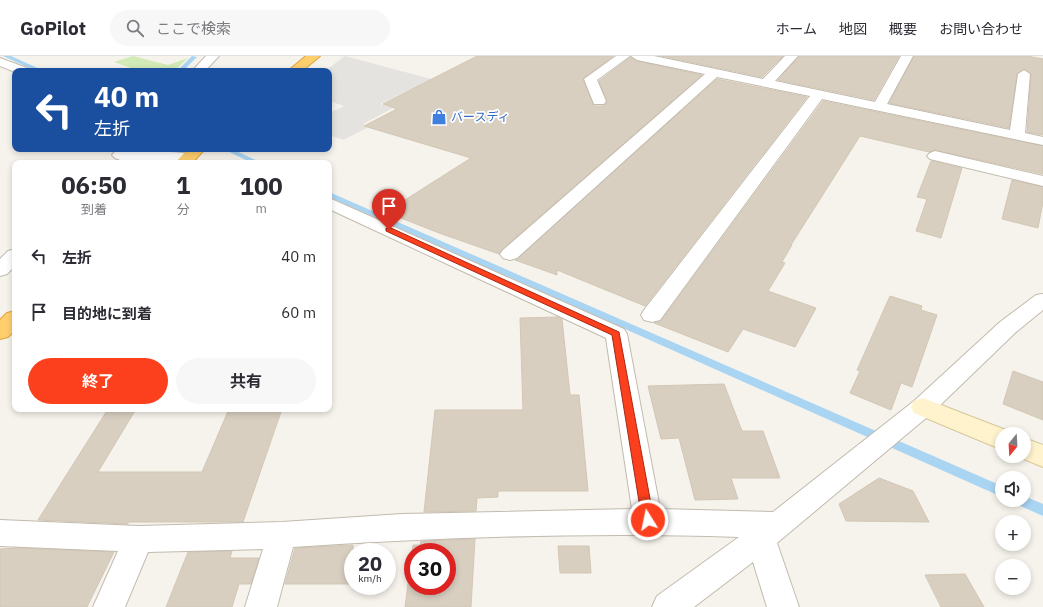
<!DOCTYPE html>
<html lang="ja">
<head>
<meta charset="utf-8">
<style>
	:root { --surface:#fff; --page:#f7f7f7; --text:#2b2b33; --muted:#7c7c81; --line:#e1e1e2; --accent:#fc3f1d }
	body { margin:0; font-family:"IBM Plex Sans","Noto Sans JP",sans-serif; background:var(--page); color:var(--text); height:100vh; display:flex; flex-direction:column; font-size:15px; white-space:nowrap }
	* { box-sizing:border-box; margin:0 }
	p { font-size:13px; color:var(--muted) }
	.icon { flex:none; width:22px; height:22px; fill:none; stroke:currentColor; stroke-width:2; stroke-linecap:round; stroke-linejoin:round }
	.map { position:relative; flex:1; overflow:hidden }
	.sheet { position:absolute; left:12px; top:104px; width:320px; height:252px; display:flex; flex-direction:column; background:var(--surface); border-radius:8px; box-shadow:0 2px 6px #0003 }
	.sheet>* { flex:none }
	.banner { position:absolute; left:12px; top:12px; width:320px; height:84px; border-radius:8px; box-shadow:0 2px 6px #0003; background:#1a4fa0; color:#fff; overflow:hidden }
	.needle { width:26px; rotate:198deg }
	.tools { position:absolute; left:995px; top:371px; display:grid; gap:8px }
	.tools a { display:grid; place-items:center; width:36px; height:36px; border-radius:50%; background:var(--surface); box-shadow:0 2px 6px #0003; font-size:20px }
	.speed { position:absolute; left:344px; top:487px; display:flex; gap:8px; font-size:20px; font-weight:700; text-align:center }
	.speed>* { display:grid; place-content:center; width:52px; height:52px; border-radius:50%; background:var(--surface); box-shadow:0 2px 6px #0003; line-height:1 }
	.speed small { font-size:10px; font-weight:400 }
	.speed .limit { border:6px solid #d22; background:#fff; color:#111 }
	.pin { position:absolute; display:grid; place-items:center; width:34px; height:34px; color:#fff; margin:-41px -17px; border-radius:50% 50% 50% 0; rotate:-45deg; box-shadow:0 0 4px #0007 }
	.pin .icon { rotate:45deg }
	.me { position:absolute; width:44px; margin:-22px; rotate:350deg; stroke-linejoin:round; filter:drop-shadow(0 0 3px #0008) }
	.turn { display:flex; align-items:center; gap:14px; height:84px; padding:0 16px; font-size:18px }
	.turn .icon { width:52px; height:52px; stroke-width:2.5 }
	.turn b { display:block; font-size:28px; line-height:34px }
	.eta { display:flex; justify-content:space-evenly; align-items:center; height:68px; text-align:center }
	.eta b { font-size:24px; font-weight:700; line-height:28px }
	.cta { display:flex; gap:8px; margin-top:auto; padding:8px 16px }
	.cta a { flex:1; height:46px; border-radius:24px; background:var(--accent); color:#fff; font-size:16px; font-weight:700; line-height:46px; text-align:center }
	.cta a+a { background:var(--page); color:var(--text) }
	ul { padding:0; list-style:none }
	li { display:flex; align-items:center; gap:12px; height:56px; padding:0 16px }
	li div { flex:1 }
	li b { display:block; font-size:15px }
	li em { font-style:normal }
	header { display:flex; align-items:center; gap:24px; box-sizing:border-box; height:56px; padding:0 20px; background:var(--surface); border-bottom:1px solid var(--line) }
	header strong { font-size:19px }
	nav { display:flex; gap:22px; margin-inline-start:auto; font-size:14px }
	.search { width:280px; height:36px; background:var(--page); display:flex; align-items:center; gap:10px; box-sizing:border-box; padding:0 14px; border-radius:22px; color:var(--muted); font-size:15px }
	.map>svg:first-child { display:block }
</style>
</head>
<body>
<header>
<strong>GoPilot</strong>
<div class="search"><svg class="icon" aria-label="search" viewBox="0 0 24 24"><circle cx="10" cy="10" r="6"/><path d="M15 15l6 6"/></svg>ここで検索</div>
<nav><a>ホーム</a><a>地図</a><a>概要</a><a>お問い合わせ</a></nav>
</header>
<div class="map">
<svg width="1043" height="551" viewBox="0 0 1043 551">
	<rect width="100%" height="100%" fill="#f6f3ec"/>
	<polygon fill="#d2eab5" points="133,0 168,9 188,2 174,15 140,15 114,6"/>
	<polygon fill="#e5e3e0" points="345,0 446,27 423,38 409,34 380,48 393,52 363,68 367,72 343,84 329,79 329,57 344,50 329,45 329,15 325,15"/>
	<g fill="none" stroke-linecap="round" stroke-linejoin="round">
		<g fill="#a9d4f2" fill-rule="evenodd">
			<polygon points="3,0 11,0 44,15 36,15"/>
			<polygon points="192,0 197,1 183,15 177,15"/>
			<polygon points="223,93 232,93 262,107 252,107"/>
			<polygon points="329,136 1002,430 1002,441 329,141"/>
			<polygon points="1024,440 1043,448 1043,460 1016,448 1015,444 1024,444"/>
		</g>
	</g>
	<g fill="#d8cfc1" stroke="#d3c7b4" fill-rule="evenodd">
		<polygon points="477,0 613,0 583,23 594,50 604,50 607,46 599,25 631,1 637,5 702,19 502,193 499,198 439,177 386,156 471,102 364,70 397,53 383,48"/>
		<polygon points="661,0 783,0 762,21"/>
		<polygon points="799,0 899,0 874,44 778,24"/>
		<polygon points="914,0 1027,0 1043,3 1043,79 1027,76 1031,18 1025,13 1017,18 1009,72 889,47"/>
		<polygon points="717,23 807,41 645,250 557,214 557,219 515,204"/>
		<polygon points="823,45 1043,90 1043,118 935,94 929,96 860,80 791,189 792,189 782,206 785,207 768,235 816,252 795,291 743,273 728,296 654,267 661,265"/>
		<polygon points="931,105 962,112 941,182 916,175 927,143 917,141"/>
		<polygon points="1012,124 1043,131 1043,146 1038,172 1002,163"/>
		<polygon points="890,240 922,250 921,254 937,259 912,331 901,327 891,354 850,337 860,315 857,314"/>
		<polygon points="558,261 562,263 570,339 579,339 588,435 498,435 498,441 477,442 476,455 424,456 435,354 523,354 520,262"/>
		<polygon points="1013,315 1043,326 1043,364 1003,348"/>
		<polygon points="724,328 742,375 763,375 780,422 731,422 738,443 695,444 679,382 661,383 648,330"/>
		<polygon points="108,353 136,353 98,416 202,416 229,353 282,353 243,466 128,466 128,468 38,464"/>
		<polygon points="879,422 913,435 929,466 846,465 839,448"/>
		<path d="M475 483 471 551H405L413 489H420L421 485ZM413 496H447V530H413Z"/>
		<polygon points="353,489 353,528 285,528 295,492"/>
		<polygon points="558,490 589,490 591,517 560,517"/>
		<polygon points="19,492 114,496 87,551 0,551 0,493"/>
		<polygon points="232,495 230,502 259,502 251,528 239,528 232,551 166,551 188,496"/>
		<polygon points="965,518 984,551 941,551 925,519"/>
	</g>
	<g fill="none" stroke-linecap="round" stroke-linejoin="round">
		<g stroke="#c2bbae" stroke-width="2">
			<g id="street">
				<polygon points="206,0 219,0 205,15 192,15"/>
				<polygon points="616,0 630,0 597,24 606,45 604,48 594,48 584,23"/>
				<polygon points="631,0 654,0 763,23 785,0 798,0 775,25 875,46 901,0 913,0 887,48 1010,74 1018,18 1024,14 1030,18 1025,77 1043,81 1043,89 822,43 660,264 652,266 644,264 641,259 644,254 810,40 717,21 517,202 510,204 503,202 500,198 503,194 705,18 637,4"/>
				<polygon points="0,2 27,12 29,15 15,16 0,10"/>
				<polygon points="117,93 188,97 193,99 196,102 193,105 188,107 120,104 115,102 112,99"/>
				<polygon points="935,95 1043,120 1043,130 930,103 927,100 930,97"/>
				<path d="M329 142 624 273 627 278 660 453 773 456 914 345 1000 266 1036 239 1043 238V254L1016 276 932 357 777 487 799 551H767L753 506 694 551H652L657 540 739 481C591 476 442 481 293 491L277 551H245L263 493 148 496 125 551H93L118 495 0 490V464L139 470 282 466 402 458 632 453 606 282 329 153Z"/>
				<polygon points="15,193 15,210 7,218 0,220 0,203 8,195"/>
			</g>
		</g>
		<g stroke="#d6c79b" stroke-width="2">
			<g id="secondary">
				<polygon points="923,342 1011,376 1012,378 1002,378 1002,393 993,390 914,357 911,351 914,345"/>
				<polygon points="1024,382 1043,389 1043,411 1016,400 1024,400"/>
			</g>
		</g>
		<g stroke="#e0a43c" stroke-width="2">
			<g id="highway">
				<polygon points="306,0 320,0 302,15 288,15"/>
				<polygon points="188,93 205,93 192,107 175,107"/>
				<polygon points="15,255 15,274 8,281 0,283 0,264 7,257"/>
			</g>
		</g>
		<use href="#street" fill="#fff" fill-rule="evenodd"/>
		<use href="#secondary" fill="#fff3cd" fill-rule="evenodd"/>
		<use href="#highway" fill="#ffcf6e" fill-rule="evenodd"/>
	</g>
	<polygon fill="#fc3f1d" stroke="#a42913" points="386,172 391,172 619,276 654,464 652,468 648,470 644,468 642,464 612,279 386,175"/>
	<defs>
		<g id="shop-bare" transform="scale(1.2)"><path d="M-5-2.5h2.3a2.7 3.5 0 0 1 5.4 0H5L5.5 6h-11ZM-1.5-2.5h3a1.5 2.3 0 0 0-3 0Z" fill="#3f7fe0" stroke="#fff" stroke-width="2.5" paint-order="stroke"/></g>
	</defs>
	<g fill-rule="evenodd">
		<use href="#shop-bare" x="439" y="61"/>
	</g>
	<g text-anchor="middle" stroke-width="3.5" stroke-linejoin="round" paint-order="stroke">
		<g font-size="12" fill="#366cbe" stroke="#fff" text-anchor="start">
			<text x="451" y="65">バースディ</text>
		</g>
	</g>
</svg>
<div class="tools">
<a><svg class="needle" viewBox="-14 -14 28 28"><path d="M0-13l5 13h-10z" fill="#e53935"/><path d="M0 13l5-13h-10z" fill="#7c7c81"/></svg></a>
<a><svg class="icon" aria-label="sound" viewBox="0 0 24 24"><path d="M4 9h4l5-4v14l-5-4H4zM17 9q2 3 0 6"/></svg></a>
<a>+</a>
<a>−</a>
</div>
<div class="speed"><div>20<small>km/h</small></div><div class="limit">30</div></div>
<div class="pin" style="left:389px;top:174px;background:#d93025"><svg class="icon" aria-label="arrive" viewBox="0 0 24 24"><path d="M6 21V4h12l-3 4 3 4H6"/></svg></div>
<svg class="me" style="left:648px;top:464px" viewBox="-20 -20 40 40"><circle r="17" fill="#fc3f1d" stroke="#fff" stroke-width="3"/><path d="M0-11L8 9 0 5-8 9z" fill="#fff"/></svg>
<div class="banner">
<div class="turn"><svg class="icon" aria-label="left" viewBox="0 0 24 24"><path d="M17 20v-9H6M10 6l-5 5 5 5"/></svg><div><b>40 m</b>左折</div></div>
</div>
<section class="sheet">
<div class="eta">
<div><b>06:50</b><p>到着</p></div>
<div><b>1</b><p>分</p></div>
<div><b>100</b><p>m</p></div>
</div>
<ul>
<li><svg class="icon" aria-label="left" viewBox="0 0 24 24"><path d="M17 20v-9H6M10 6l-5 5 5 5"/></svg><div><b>左折</b></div><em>40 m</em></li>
<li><svg class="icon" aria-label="arrive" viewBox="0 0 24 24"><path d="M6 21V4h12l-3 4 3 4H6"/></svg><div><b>目的地に到着</b></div><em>60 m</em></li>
</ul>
<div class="cta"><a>終了</a><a>共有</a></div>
</section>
</div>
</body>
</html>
